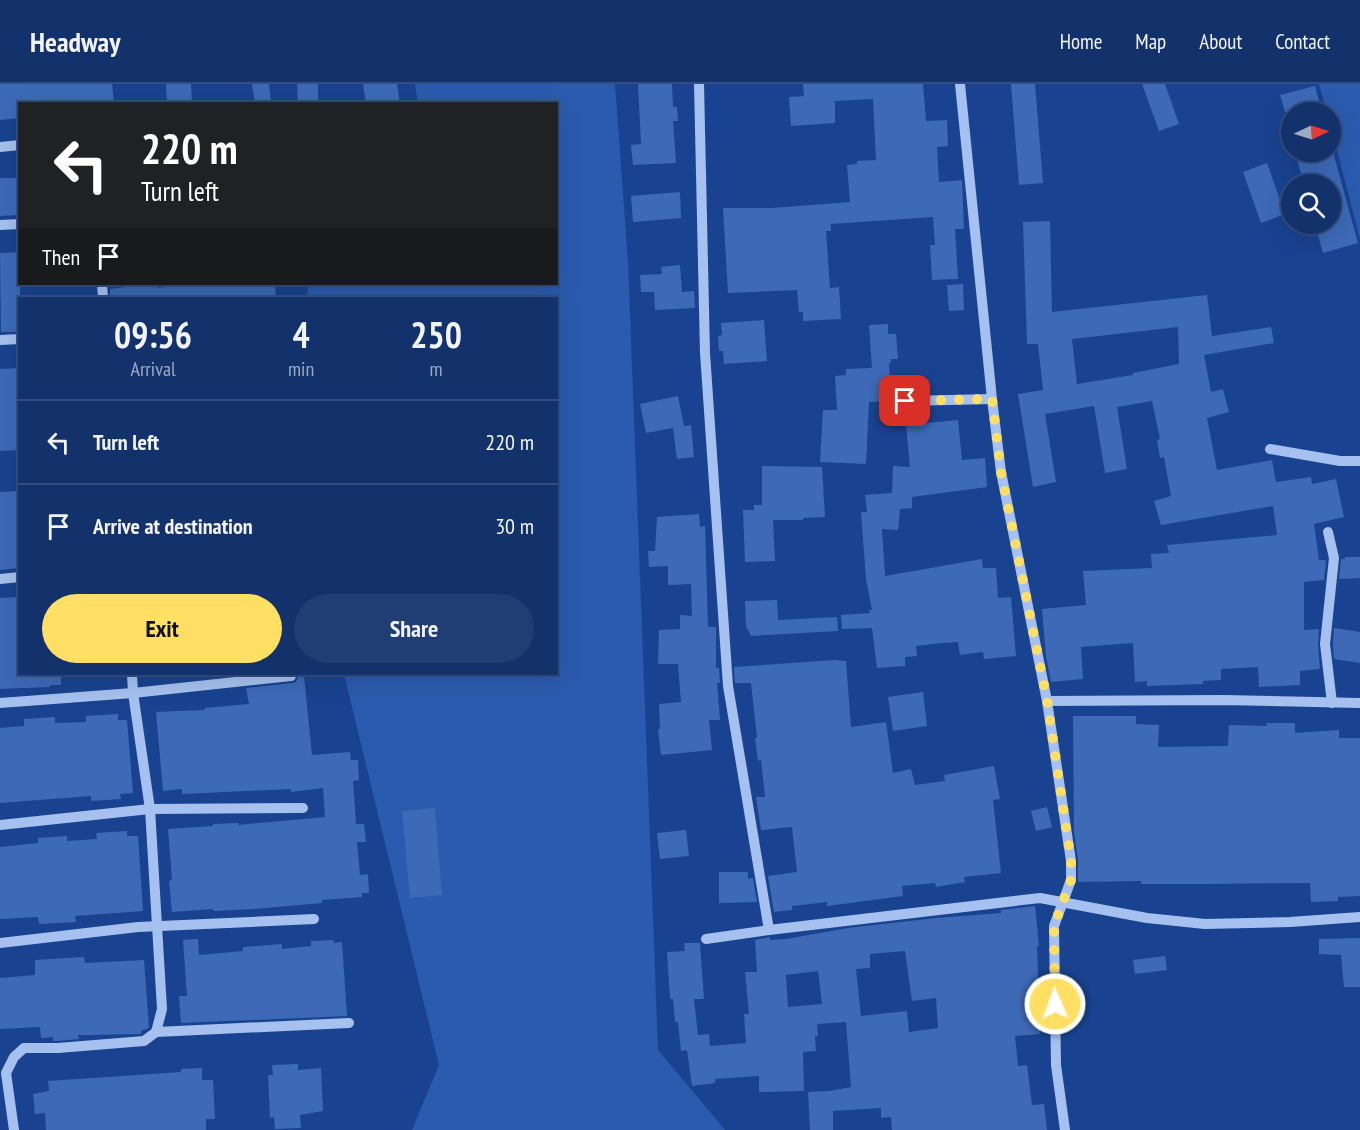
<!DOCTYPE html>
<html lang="en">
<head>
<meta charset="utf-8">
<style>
	:root { --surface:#13326c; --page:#203e74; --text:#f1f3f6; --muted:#9daac2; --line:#324d7f; --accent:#ffdf64 }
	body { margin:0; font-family:"PT Sans Narrow",sans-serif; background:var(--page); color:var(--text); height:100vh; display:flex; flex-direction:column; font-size:22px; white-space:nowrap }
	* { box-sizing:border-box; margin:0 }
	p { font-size:20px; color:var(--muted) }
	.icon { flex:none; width:33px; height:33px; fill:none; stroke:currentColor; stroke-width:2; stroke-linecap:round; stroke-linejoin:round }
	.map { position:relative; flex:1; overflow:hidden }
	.side { position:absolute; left:18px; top:213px; width:540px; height:378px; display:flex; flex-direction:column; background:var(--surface); border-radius:0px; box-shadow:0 6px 24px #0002,0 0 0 2px var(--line) }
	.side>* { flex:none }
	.hud { position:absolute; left:18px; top:18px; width:540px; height:183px; border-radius:0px; box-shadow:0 6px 24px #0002,0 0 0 2px var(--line); background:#202124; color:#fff; overflow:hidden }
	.needle { width:39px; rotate:86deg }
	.fabs { position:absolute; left:1281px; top:18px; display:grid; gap:12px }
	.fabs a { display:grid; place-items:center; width:60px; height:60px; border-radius:50%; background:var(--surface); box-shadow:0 6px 24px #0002,0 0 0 2px var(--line); font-size:30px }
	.pin { position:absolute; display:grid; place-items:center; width:51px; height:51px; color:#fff; margin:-26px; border-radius:12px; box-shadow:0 3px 9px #0006 }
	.me { position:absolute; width:66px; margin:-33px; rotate:358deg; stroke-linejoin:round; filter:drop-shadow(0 0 4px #0008) }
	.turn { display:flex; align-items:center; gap:21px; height:126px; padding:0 24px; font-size:27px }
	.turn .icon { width:78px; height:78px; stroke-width:2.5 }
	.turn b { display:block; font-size:42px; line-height:51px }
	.then { display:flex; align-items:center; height:57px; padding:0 24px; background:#0003; gap:12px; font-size:22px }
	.eta { display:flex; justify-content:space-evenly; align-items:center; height:102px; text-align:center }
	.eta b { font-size:36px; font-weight:700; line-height:42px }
	.button { display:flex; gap:12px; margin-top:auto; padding:12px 24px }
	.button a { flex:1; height:69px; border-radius:36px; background:var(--accent); color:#111; font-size:24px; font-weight:700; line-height:69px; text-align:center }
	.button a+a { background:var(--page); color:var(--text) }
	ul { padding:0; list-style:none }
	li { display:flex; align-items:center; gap:18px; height:84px; padding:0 24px; border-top:2px solid var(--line) }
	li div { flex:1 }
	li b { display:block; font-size:22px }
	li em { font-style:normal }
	header { display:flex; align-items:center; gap:36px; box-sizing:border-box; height:84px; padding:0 30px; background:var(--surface); border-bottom:2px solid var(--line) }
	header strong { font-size:28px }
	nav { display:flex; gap:33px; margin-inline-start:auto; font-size:21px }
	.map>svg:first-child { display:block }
</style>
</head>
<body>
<header>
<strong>Headway</strong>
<nav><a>Home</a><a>Map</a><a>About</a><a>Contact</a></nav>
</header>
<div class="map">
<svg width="1360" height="1046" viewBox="0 0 1360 1046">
	<rect width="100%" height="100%" fill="#194390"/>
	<g fill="#2b5bae">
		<polygon points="415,0 615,0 628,178 658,966 725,1046 412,1046 439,981 344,590 556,590 556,214 307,214 308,200 556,200 556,20 418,19"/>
		<polygon points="1319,0 1360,0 1360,155 1331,43 1330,28 1327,28"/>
	</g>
	<g fill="#3d69b6" fill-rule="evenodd">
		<polygon points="0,0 112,0 114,20 20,20 20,34 0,36"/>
		<polygon points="166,0 191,0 192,20 167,20"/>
		<polygon points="252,0 269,0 271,18 255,20"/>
		<polygon points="297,0 318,0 318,19 298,19"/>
		<polygon points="363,0 397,0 400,20 366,20"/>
		<polygon points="638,0 672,0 673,23 677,23 678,37 673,37 676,79 633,81 631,61 641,60"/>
		<polygon points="803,0 923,0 926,37 947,36 948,62 937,63 939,98 962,96 964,145 955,145 958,195 932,196 930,161 935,161 933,133 831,140 831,147 826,147 830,204 839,203 841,235 803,237 803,228 799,228 797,206 728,209 723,124 772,124 850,118 847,81 857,80 857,77 876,76 873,15 835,17 835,39 791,42 789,13 804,12"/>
		<polygon points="1011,0 1035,0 1043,99 1019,101"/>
		<polygon points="1142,0 1165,0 1179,40 1159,47"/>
		<polygon points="1315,2 1322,28 1285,28 1280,11"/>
		<polygon points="1295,68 1333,68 1358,159 1323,169 1315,140 1330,140 1330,100 1304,100"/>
		<polygon points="1267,79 1285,130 1261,139 1243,88"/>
		<polygon points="0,94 20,94 20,131 0,132"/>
		<polygon points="680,108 681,134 633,138 631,112"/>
		<path d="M1050 137 1052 228 1207 211 1212 252 1271 243 1274 259 1204 271 1211 308 1223 305 1229 328 1207 334 1217 386 1272 376 1276 398 1311 393 1312 400 1336 395 1344 433 1314 440 1319 476H1326L1324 496 1304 498V546L1319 545 1318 561 1320 585 1300 587V601L1259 603 1258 583 1221 585V596L1203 597V600L1147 602V597L1135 598 1133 559 1081 563 1083 595 1051 598 1046 572 1042 525 1086 521 1083 487 1152 484 1151 470 1169 469 1167 461 1277 451 1273 422 1161 441 1154 417 1171 412 1164 373 1160 374 1157 356 1160 355 1152 317 1117 323 1127 385 1105 389 1094 322 1045 330 1056 398 1033 403 1018 310 1043 306 1038 260H1027L1023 138ZM1178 243 1179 280 1133 289V291L1077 300 1072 255Z"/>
		<polygon points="20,168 20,248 1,248 0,169"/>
		<polygon points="680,181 682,208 694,207 695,224 655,226 654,208 641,208 640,191 662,190 661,183"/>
		<polygon points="150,200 157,200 158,204 195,200 275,200 276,214 110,214 110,205"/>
		<polygon points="963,200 964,226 949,227 947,201"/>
		<polygon points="764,236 767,277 724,280 723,267 719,267 718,252 722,251 721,239"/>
		<polygon points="888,240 888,250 896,250 898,275 891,275 891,279 889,279 891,317 869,318 866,380 820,378 823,326 837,326 835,292 846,291 846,285 872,284 869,241"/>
		<polygon points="20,284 20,366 0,367 0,285"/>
		<polygon points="678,312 684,342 646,349 640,320"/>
		<polygon points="958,336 962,376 985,374 987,403 912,413 912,424 900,425 898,446 882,445 885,492 982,475 983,484 996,484 998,514 1011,513 1016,572 984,575 983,568 960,571 958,558 942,559 916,562 917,572 905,573 905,582 877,584 872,544 842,545 841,531 870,529 869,526 872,526 866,495 861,428 867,428 865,411 892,409 893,382 910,383 906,341"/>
		<polygon points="691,341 694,373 677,375 673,344"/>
		<polygon points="762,382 822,383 825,433 803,434 803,436 773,436 775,477 745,478 743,426 754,426 754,421 762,421"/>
		<polygon points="20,407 20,484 0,486 0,408"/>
		<polygon points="699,430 700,443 705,442 708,543 716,543 716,584 719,584 720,599 717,599 720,636 709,636 712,666 661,671 658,645 660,645 659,620 681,618 678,580 658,580 659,546 680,545 680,531 692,532 691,500 668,501 668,482 649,483 648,467 655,467 657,433"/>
		<polygon points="1345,473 1360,473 1360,494 1339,495 1341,475 1345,475"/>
		<polygon points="20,513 20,590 61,590 61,601 50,601 50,603 0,605 0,514"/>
		<polygon points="777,516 778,536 837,533 838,547 751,552 746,542 745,517"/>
		<polygon points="1334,544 1360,548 1360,579 1334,575 1333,560"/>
		<polygon points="835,576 846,577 851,643 886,638 893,689 911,685 915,701 945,697 944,691 994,682 1000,715 993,716 1001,789 964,793 965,798 936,803 935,799 902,802 903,812 827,822 827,818 792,822 792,826 774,828 768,792 797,788 792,743 761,746 756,713 765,713 761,676 758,677 755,654 757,654 751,599 735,599 734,583"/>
		<polygon points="304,592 312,671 350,668 351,676 358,676 359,696 353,697 356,740 364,740 366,758 357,758 360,791 368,790 369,809 362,809 362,813 322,816 322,819 254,825 213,827 213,825 172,828 169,797 172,796 168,745 213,742 213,740 238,739 238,741 325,733 323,704 291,708 291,705 182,710 182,705 163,707 156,628 205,626 205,624 249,620 246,604 292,599 296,598 298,593"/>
		<polygon points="923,608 927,642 893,647 888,613"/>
		<polygon points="118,630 118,636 127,636 133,709 120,710 121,715 91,717 91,712 0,719 0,644 24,642 24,635 55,633 55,639 86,638 86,632"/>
		<polygon points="1073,632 1136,632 1136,640 1159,641 1158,663 1228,662 1229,641 1267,642 1266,639 1295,639 1295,649 1339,646 1339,654 1360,654 1360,812 1338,813 1338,817 1311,818 1310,799 1201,800 1141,800 1141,797 1078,798 1078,776 1074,747"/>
		<polygon points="1047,723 1052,743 1036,747 1031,727"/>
		<polygon points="435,724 442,811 410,814 402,727"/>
		<polygon points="686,746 689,772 660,775 657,749"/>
		<polygon points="127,747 127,752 138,752 143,827 75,832 76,838 39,840 38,833 0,835 0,763 38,759 38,754 67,752 67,757 97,755 96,749"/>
		<polygon points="719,788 748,788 748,795 753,794 757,818 719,819"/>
		<path d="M1035 822 1039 862H1037L1040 950 1015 952 1018 982 1027 981 1032 1021 1044 1020 1047 1046H892L891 1033 881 1034V1024L833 1027V1046H810L808 1008 829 1007 851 1003 846 938 817 940 818 952H815L816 967 803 968 804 1007 759 1008V992L715 995V999L692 1002 687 966 681 967 678 938H675L673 915H670L667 868 685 867 684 859H700L704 915H694L698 951 709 950 710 962 746 959 744 930H749L745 888H757L755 856 770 853V856L786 855 848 844 936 834 1001 829V826ZM905 867 912 917 936 914 938 944 909 948 907 927 861 932 856 885 870 884V870ZM818 887 822 920 788 923 786 891Z"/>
		<polygon points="1360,854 1360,903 1344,903 1341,871 1319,870 1319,855"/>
		<polygon points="198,855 199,871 243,867 243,863 282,860 282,865 311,862 311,857 333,856 334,859 342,858 347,932 181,939 179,912 187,912 183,856"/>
		<polygon points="1165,872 1167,886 1135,890 1133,876"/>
		<polygon points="84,873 85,879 144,876 149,944 141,947 141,950 89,951 78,951 79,955 58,957 53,957 53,953 41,954 40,943 0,945 0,894 35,891 35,876"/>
		<polygon points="298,980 298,986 321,984 323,1027 300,1031 301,1044 275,1045 274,1033 270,1034 268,991 273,991 272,981"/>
		<polygon points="202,984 202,996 213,996 215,1035 206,1035 206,1046 46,1046 45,1029 35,1030 33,1010 49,1007 48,997 181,988 181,985"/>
	</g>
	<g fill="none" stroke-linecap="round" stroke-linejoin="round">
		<g stroke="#a6c1ef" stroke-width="10">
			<polyline points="699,0 705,269 728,602 769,846"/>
			<polyline points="960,0 992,315 1001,388 1047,617 1071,777 1071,796 1054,842 1056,981 1065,1046"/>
			<polyline points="0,63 20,61"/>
			<polyline points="0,141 20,140"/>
			<polyline points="102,200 103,214"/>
			<polyline points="0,256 20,255"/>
			<polyline points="905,317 992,315"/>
			<polyline points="1270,365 1340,377 1360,377"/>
			<polyline points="1328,448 1334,474 1325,560 1332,619"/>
			<polyline points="0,495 20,493"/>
			<polyline points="1047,617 1223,616 1360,619"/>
			<polyline points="0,619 133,609 291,592"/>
			<polyline points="0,741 150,725 303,724"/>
			<polyline points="706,855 769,846 1040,814 1147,834 1205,840 1290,838 1360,833"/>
			<polyline points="0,859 138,843 314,835"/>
			<polyline points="156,948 349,939"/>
			<polyline points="14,1046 6,989 14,973 24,964 58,964 144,957 156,948 162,925 150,725 133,609 132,590"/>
		</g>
	</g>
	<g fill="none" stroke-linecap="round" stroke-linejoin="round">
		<polyline stroke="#ffdf64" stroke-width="10" stroke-dasharray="0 18" points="905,317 992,315 1001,388 1047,616 1071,777 1071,796 1054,842 1055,920"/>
	</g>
</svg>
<div class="fabs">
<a><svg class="needle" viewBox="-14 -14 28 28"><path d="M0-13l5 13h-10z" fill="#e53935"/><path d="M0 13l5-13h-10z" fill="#9daac2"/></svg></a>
<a><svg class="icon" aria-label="search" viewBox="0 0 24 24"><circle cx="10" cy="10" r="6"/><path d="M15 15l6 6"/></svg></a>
</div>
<div class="pin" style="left:905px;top:317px;background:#d93025"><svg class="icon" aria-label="arrive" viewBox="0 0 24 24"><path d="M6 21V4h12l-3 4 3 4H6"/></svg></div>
<svg class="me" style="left:1055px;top:920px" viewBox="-20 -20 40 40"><circle r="17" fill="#ffdf64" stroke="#fff" stroke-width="3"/><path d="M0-11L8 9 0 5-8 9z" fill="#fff"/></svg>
<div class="hud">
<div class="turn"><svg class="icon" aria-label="left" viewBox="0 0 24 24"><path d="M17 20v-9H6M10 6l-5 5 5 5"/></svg><div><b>220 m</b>Turn left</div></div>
<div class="then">Then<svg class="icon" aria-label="arrive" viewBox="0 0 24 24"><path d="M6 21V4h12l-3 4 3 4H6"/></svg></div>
</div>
<section class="side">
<div class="eta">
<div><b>09:56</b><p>Arrival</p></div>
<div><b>4</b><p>min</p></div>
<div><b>250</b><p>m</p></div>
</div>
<ul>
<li><svg class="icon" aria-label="left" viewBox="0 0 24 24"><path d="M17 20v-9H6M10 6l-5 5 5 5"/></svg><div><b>Turn left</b></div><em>220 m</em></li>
<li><svg class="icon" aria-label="arrive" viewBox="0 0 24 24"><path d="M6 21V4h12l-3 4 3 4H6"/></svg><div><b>Arrive at destination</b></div><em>30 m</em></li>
</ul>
<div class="button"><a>Exit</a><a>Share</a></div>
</section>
</div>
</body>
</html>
